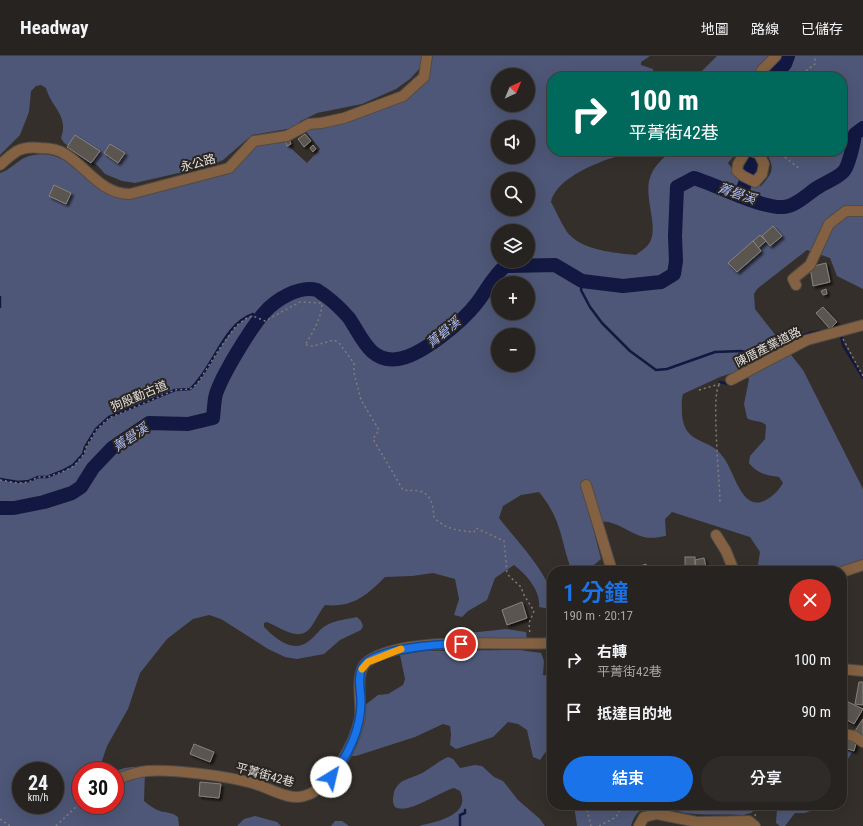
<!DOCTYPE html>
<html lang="zh-TW">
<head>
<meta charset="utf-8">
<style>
	:root { --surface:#272320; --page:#2f2b29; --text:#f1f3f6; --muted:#a4a4a5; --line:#43403e; --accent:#1a73e8 }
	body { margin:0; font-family:"Roboto Condensed","Noto Sans TC",sans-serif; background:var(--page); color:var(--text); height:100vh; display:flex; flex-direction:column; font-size:15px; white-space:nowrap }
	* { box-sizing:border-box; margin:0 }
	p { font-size:13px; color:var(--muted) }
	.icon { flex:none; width:22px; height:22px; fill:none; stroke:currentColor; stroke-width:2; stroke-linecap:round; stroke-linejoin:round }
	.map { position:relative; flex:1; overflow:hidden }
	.side { position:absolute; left:547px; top:510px; width:300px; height:244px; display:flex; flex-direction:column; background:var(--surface); border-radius:16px; box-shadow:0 4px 16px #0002,0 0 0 1px var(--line) }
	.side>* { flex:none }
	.guide { position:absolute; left:547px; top:16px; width:300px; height:84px; border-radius:16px; box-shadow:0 4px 16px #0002,0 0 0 1px var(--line); background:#00695c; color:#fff; overflow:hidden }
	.needle { width:26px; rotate:44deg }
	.controls { position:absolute; left:491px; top:12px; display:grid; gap:8px }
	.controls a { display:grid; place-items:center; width:44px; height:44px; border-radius:50%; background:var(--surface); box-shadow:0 4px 16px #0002,0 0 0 1px var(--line); font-size:20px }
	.speed { position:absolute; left:12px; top:706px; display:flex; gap:8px; font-size:20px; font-weight:700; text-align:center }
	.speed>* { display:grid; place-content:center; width:52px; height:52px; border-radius:50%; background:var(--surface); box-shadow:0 4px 16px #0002,0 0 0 1px var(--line); line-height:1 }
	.speed small { font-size:10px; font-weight:400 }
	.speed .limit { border:6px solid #d22; background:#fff; color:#111 }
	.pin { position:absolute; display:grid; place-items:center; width:34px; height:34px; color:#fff; margin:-17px; border:2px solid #fff; border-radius:50%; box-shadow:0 1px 4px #0007 }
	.me { position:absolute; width:44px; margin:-22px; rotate:36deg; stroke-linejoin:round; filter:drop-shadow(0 0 3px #0008) }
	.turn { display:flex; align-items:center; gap:14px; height:84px; padding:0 16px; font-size:18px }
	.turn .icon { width:52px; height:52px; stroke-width:2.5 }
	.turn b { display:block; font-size:28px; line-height:34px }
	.round { display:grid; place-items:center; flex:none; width:42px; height:42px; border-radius:21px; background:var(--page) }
	.overview { display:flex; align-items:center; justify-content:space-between; height:68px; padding:0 16px }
	h1 { font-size:24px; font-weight:600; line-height:30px; color:var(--accent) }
	.cta { display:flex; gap:8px; margin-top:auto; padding:8px 16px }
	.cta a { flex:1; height:46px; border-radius:24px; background:var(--accent); color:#fff; font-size:16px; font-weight:600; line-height:46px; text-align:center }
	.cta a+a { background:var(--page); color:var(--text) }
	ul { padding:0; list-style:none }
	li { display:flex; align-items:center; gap:12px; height:52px; padding:0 16px }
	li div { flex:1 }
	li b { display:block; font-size:15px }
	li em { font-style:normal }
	header { display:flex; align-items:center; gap:24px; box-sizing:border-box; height:56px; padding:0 20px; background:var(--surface); border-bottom:1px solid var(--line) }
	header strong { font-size:19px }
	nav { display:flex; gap:22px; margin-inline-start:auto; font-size:14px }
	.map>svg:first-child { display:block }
</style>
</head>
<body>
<header>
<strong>Headway</strong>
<nav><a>地圖</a><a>路線</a><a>已儲存</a></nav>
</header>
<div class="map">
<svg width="863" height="770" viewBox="0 0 863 770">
	<defs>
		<filter id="shadow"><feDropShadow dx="2.5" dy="2.5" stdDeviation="1" flood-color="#0009"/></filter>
	</defs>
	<rect width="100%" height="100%" fill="#342f2a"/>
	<g fill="#4e5777" fill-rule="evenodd">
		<path d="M0 0H424L420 12 410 23 396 33 362 48 317 57 301 65 293 72 252 79 223 104 209 110 135 127 122 125 105 118 97 109 64 87 61 82C69 59 52 53 46 32L41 29 36 30 31 35 29 56 20 79 0 99Z"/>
		<path d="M430 0H650L641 6V9L653 13 654 21H552V95H625C618 102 612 101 603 105 585 112 555 126 551 146 556 155 561 167 567 176 581 194 614 197 636 199 640 195 647 192 650 186 659 169 642 138 651 119 654 110 664 102 670 95H738L728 107C736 119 746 127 761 130 774 116 775 111 765 95H842V21H776L786 9 790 0H863V233L837 220 830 202 807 194 757 233 754 238 755 253 803 314 863 433V505L828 515H757L760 496 750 481 672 456 665 463 666 480C659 481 652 483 644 481 627 477 611 459 592 468L601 503 587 515H572C566 501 564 487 559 472 555 459 548 447 539 436L521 439 503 450 499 462C512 480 563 530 550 553L539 551C541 535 526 518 514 509L495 522 487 544 468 555 462 561 454 559 459 543 455 523 433 517 412 520 385 521C367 539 353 552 325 549 320 555 317 562 313 568 301 589 282 572 267 566L264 567V571C276 583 293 598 309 585 315 581 320 572 327 569 336 564 348 563 357 561L361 565 363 570 361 574 340 584 324 598 297 603 285 601 268 593 221 563 209 559 193 563 167 583 140 617 128 653 107 690 100 711 114 715H81V749H115V715C123 712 137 708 145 714L144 745C149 749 154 753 160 755 167 757 172 756 178 761L179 770H0V117C11 114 18 103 29 100 69 90 82 127 113 140L206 122 255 89 282 84 307 107 320 93 304 73 415 34ZM498 19H528V49H498ZM498 71H528V101H498ZM498 123H528V153H498ZM498 175H528V205H498ZM498 227H528V257H498ZM498 279H528V309H498ZM741 314 749 323 744 348 747 362C753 366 760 364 766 369L765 383 750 400 749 407C758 418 766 419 779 421L783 427C779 434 773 440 766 444 742 457 735 417 724 402 709 380 685 390 682 359 682 352 681 345 683 338L720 321ZM21 715H55V749H21Z"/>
		<polygon points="717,0 772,0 756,21 702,21 702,15"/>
		<polygon points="506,573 526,576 527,584 469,585 469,577"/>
		<polygon points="520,594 541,597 544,605 543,619 552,620 552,687 540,704 533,701 527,674 518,668 508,666 493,681 456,693 450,689 451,678 450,670 443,668 415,681 356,700 349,700 365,649 378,639 388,638 403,629 405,623 400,599 424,595"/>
		<polygon points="842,692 852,696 848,703 842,705"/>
		<path d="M448 701 453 703 460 712 475 709 482 710 494 721 503 725 518 744 540 763 545 770H419C434 766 472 760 460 735L454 732C439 736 408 759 395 751 392 746 393 742 394 736 399 722 412 723 424 716 432 711 439 705 448 701Z"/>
		<path d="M574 749H816L813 754 805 757H795L785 770H780L776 767 777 753 761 749 751 757 743 759C727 758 710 759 694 758 671 757 641 736 631 770H577Z"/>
		<polygon points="255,760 277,766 281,770 237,770 244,763"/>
		<polygon points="335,765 342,765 349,770 331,770"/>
	</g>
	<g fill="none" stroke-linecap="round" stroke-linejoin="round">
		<g stroke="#121841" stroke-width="2.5">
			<polyline points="582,225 581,234 590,251 602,267 630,295 656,314 667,313 715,296 741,295 753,298 810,277 821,275"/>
			<polyline points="0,241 0,251"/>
			<polyline points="259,255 272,249"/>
			<polyline points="841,280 843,289 863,322"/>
			<polyline points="720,326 732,329 741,324"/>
			<path d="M0 423 18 426 29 425 38 421H47L62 415 73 409 83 398 85 391 96 373 109 361 175 334 190 333C213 313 223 268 253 258"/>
			<polyline points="460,770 460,759 465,757 465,754"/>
		</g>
		<g stroke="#121841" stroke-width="14">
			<polyline points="774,21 785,8 788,0"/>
			<polyline points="740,140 749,118 755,95"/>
			<path d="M0 452H14L44 446 72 437 81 431 93 412 112 392 149 367 188 368 213 362C214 354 214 345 216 338 222 319 250 273 264 257 275 244 299 229 317 234 320 236 324 239 327 241 335 247 342 254 349 262 362 281 370 307 398 303 421 300 462 266 476 248 487 234 491 223 505 210L555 209 582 225 623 230 661 226 674 218 676 205 675 180 677 131 694 122C717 129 762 153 784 151 797 150 809 136 820 130 827 126 839 121 844 115 849 109 854 86 855 78L863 72"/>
		</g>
	</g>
	<g fill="#5a544f" stroke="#88827d" filter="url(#shadow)">
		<polygon points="305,78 311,85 304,91 298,83"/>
		<polygon points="75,79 100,95 91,107 67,91"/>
		<polygon points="289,83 291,88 287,90 285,84"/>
		<polygon points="110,88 125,97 118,107 104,97"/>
		<polygon points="313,89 316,93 313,96 310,92"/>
		<polygon points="54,129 71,137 66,148 49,140"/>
		<polygon points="773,170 782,180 770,190 762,180"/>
		<polygon points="760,179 766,185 758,192 753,185"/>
		<polygon points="753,185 761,195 737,216 728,207"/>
		<polygon points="826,207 830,226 813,230 810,211"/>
		<polygon points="826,233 827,238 823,239 821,235"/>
		<polygon points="823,251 837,266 830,273 816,257"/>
		<rect x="685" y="501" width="10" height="14"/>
		<polygon points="704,502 707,515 697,515 695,504"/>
		<polygon points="646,508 648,515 630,515 630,514"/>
		<polygon points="718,510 721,512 720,515 714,515"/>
		<polygon points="522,546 527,562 507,569 502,554"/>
		<polygon points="859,626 863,626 863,649 855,648"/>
		<polygon points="842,643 863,653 854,668 842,661"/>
		<polygon points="863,663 863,680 855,675"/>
		<polygon points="842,682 856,687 854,695 842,691"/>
		<polygon points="194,688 214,696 210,706 190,698"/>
		<polygon points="200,726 221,728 219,742 199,740"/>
	</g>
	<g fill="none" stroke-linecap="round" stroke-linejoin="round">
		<g stroke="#504b46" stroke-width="12">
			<g id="minor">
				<polyline points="759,21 762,14 776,0"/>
				<polyline points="746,95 738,108 737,115 743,120 755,126 762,118 764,108 759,98 751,95"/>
				<path d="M0 109C5 104 11 99 17 95 25 91 33 91 41 92 49 92 59 94 65 98 88 112 101 138 130 138L229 112 254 85 287 80 309 68 321 67 344 62 403 40 424 21 427 0"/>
				<polyline points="796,229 793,223 810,209 829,168 846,155 863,155"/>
				<polyline points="731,324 807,284 863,269"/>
				<polyline points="586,429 612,515"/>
				<polyline points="716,479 726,495 734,515"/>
				<polyline points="842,516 863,509"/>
				<polyline points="842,613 863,615"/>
				<polyline points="842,678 854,680 863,686"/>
				<path d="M115 724C125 720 136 716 147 715 173 713 226 720 252 727 268 731 288 745 304 740 331 733 355 687 360 662 362 646 354 616 367 606 404 579 505 590 552 587"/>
				<polyline points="639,770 644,761 657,758 697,766 749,765 755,770"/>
			</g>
		</g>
		<g stroke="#817d79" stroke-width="1.5" stroke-dasharray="2 3" stroke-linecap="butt">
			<polyline points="798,21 815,8 815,0"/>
			<polyline points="777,95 800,113"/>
			<polyline points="843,283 863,320"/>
			<path d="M719 329C711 340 720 427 720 448"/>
			<polyline points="699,334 723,327"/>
			<path d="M0 424 18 427 29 426 38 421H47L62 416 74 410 84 398 86 391 96 374 109 362 175 334 190 333 197 328 220 292 236 270 248 261 253 260 265 265 300 246 322 247C322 261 312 278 305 289L313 290 334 284 339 287 354 307V317L361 344 379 374 373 383 403 434C409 435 414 434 419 435 432 438 433 450 434 461 444 473 459 475 474 476L476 472 504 485 507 516 509 520 521 531 524 539 534 555 529 567 530 579"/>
			<polyline points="586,749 591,770"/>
			<polyline points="679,749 683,754"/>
			<polyline points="755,760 757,749"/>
			<polyline points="0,763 10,770"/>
			<polyline points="56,770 81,746"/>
			<polyline points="599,770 616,761 622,749"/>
		</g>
		<use href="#minor" stroke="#836142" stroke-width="10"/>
	</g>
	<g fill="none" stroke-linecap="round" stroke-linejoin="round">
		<g stroke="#114b97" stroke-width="10">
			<path id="route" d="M331 721C348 700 361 673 361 646 361 635 357 622 362 612 372 592 440 588 461 588"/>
		</g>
		<use href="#route" stroke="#1a73e8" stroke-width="7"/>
		<polyline stroke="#f59e0b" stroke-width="7" points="362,613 368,606 401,593"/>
	</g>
	<g text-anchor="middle" stroke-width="4" stroke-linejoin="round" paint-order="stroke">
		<g font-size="12" fill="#e2dfdc" stroke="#2a2520">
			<text transform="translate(198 107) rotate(-15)" y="4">永公路</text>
			<text transform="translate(768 291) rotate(-27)" y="4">陳厝產業道路</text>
			<text transform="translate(139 340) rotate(-23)" y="4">狗殷勤古道</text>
			<text transform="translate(265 719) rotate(15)" y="4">平菁街42巷</text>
		</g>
		<g font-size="13" font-style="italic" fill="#afbffb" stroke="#2a2520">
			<text transform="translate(737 137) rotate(19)" y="5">菁礐溪</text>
			<text transform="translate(443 276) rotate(-40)" y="5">菁礐溪</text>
			<text transform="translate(130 381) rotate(-34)" y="5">菁礐溪</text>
		</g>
	</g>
</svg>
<div class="controls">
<a><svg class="needle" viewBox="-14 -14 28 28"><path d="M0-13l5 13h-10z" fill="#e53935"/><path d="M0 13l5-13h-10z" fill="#a4a4a5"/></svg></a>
<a><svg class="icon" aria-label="sound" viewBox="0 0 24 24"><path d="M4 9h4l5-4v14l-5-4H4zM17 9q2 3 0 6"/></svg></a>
<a><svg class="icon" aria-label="search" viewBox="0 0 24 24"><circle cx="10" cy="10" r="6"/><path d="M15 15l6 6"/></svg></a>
<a><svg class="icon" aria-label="layers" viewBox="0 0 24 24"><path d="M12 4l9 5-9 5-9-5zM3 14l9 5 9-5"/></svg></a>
<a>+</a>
<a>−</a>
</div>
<div class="speed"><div>24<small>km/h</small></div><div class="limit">30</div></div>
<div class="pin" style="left:461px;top:588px;background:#d93025"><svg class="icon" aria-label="arrive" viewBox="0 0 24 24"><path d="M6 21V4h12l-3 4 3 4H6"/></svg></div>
<svg class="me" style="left:331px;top:721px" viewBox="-20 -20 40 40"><circle r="19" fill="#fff"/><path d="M0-13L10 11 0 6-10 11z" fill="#1a73e8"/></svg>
<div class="guide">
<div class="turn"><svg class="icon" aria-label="right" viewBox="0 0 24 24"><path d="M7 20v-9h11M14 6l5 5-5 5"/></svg><div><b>100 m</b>平菁街42巷</div></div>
</div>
<section class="side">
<div class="overview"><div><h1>1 分鐘</h1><p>190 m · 20:17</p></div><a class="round" style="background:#d93025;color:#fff"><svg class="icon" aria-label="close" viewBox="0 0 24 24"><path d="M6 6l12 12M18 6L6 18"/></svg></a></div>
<ul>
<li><svg class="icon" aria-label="right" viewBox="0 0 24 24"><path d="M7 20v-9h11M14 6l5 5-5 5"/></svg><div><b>右轉</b><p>平菁街42巷</p></div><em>100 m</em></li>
<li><svg class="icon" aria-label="arrive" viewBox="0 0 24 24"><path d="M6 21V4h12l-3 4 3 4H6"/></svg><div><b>抵達目的地</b></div><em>90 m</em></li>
</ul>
<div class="cta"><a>結束</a><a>分享</a></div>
</section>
</div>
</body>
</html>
